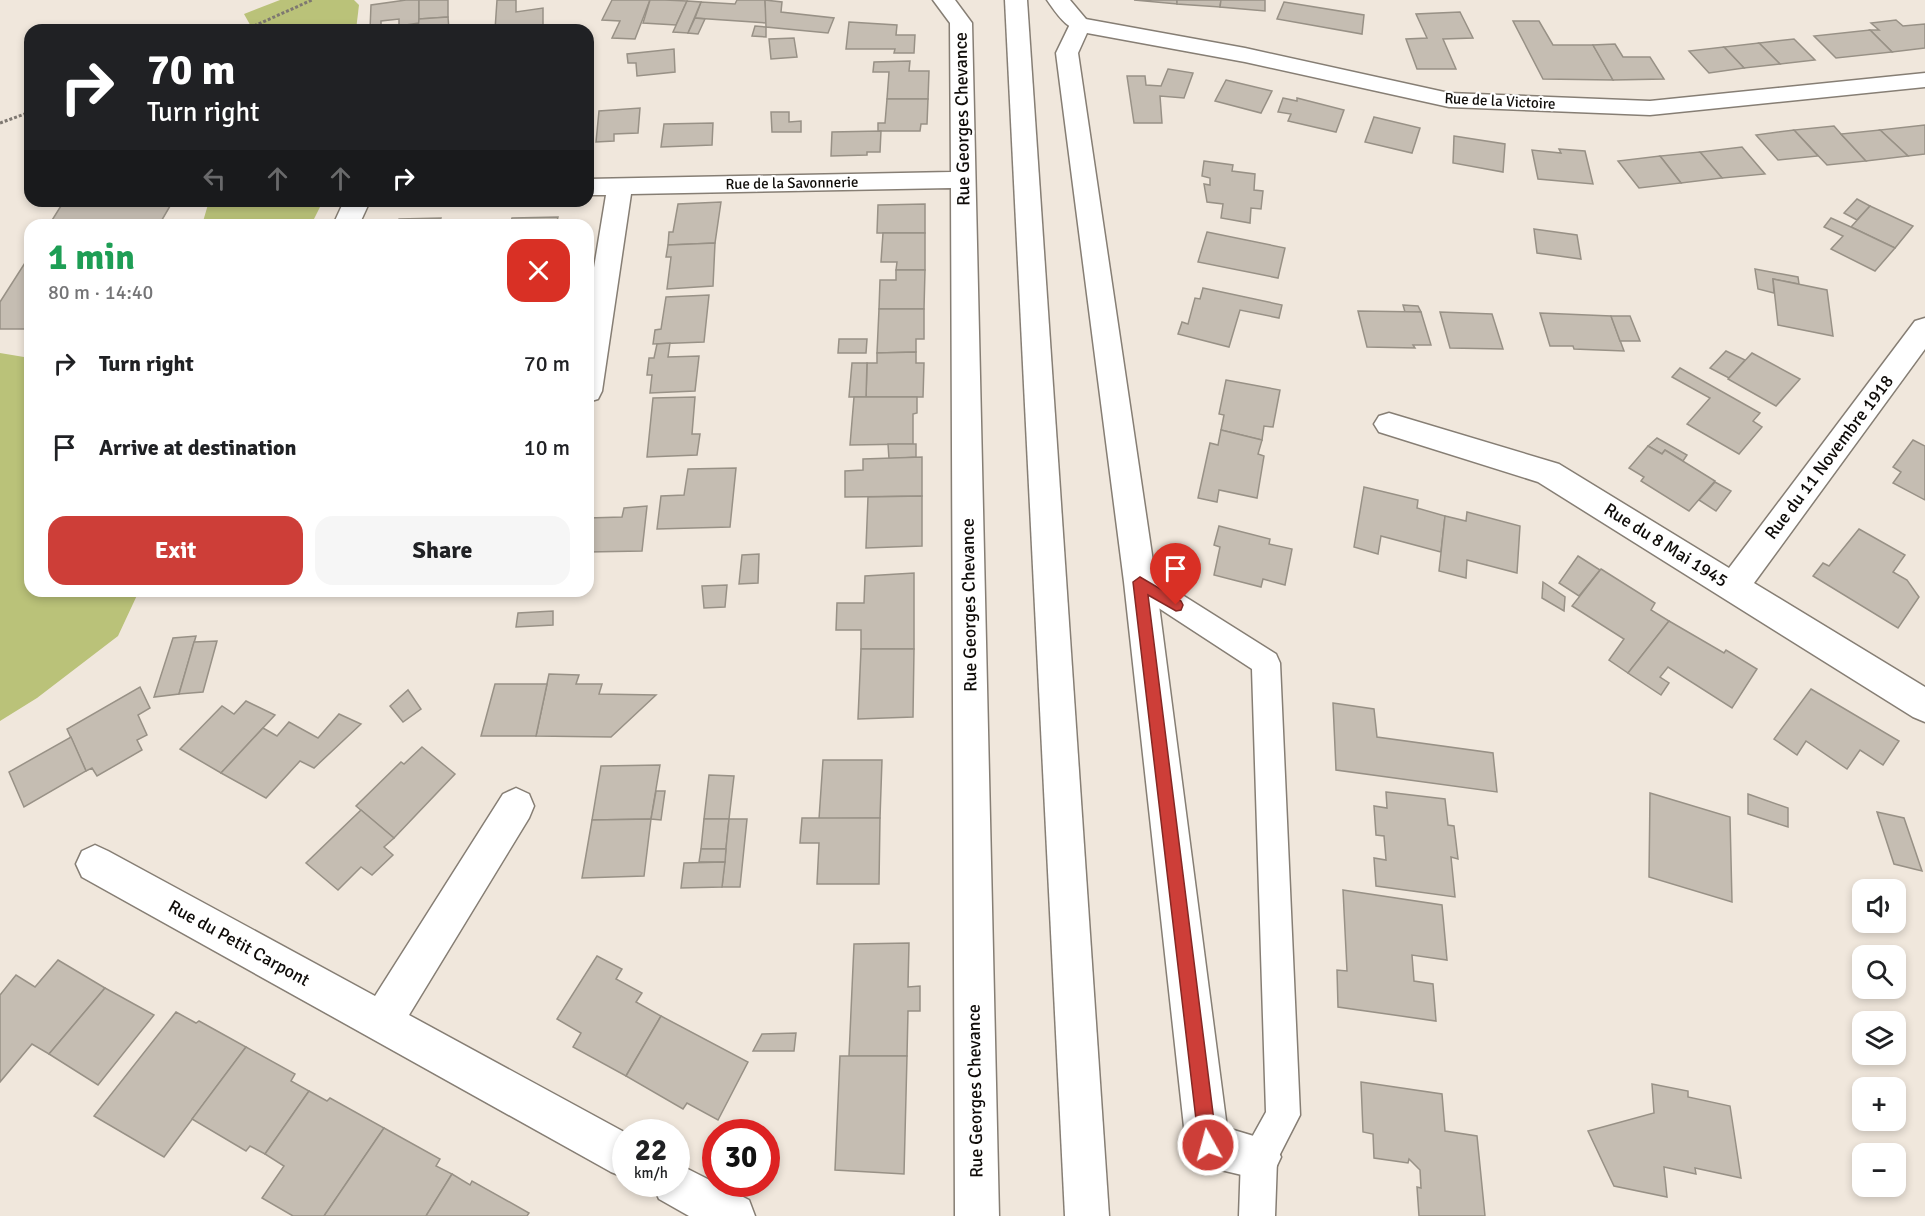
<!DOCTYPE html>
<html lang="en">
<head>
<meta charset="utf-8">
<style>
	:root { --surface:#fff; --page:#f6f6f6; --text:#202124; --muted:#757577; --accent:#cd3e38 }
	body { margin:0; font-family:Signika,sans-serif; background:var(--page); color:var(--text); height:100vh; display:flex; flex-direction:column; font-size:22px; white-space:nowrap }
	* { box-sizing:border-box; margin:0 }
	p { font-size:20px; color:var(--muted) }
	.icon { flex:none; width:33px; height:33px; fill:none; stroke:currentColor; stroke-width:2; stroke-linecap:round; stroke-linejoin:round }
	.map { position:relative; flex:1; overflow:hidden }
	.panel { position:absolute; left:24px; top:219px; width:570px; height:378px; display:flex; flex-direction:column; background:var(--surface); border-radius:18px; box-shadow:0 3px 9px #0003 }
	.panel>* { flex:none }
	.banner { position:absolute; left:24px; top:24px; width:570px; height:183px; border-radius:18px; box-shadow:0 3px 9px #0003; background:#202124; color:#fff; overflow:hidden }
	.fabs { position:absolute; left:1852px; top:879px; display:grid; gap:12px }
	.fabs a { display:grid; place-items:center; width:54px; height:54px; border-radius:12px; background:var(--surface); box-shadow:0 3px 9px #0003; font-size:30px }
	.speed { position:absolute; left:612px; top:1119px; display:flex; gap:12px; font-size:30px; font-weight:700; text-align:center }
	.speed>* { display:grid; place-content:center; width:78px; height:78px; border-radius:50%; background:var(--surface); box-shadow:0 3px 9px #0003; line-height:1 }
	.speed small { font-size:15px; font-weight:400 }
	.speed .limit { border:9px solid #d22; background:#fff; color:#111 }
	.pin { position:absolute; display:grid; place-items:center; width:51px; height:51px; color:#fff; margin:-62px -26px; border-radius:50% 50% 50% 0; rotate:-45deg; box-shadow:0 0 6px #0007 }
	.pin .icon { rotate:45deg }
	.me { position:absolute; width:66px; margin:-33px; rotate:353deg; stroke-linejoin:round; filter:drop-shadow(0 0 4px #0008) }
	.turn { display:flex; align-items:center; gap:21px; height:126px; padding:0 24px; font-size:27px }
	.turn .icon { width:78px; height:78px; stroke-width:2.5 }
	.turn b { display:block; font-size:42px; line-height:51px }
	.lanes { display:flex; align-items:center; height:57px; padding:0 24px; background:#0003; justify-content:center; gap:30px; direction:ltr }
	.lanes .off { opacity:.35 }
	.round { display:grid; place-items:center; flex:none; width:63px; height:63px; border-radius:18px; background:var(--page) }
	.head { display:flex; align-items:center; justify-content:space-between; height:102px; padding:0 24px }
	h1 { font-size:36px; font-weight:800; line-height:45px; color:#1e9e55 }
	.primary-button { display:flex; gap:12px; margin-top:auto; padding:12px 24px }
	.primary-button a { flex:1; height:69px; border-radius:18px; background:var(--accent); color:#fff; font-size:24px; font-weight:800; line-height:69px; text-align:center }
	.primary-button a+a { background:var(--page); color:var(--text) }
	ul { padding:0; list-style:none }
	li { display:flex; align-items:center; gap:18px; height:84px; padding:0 24px }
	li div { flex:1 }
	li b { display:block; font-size:22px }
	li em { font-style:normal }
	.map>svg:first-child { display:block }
</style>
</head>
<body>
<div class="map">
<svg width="1925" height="1216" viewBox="0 0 1925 1216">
	<rect width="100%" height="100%" fill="#f0e7dc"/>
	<g fill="#bac279">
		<polygon points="280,0 354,0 359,5 356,30 253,30 244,14"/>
		<polygon points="209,201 323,201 311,225 202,225"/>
		<polygon points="0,353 30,358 30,591 139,591 118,636 37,698 0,721"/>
	</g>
	<g fill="#c5bdb2" stroke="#989186" stroke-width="1.5">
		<polygon points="406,0 419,0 419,23 399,26 399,19 381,21 381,30 370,30 371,5"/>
		<polygon points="419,0 448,0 448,17 419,19"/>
		<polygon points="497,0 516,0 516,12 543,8 543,30 495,30"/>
		<polygon points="612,0 650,0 635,39 612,38 620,21 602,20"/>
		<polygon points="650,0 665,0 687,1 676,25 643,23"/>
		<polygon points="737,0 765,0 767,23 695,18 701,2 735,4"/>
		<polygon points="765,0 782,2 781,12 834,18 828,33 766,27"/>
		<polygon points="1134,0 1177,0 1177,4"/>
		<polygon points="1177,0 1221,0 1220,7 1177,4"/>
		<polygon points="1221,0 1265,0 1265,11 1220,7"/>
		<polygon points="687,1 701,2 688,33 673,32"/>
		<polygon points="1284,2 1364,15 1362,34 1277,19"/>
		<polygon points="1460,12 1473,38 1443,39 1456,69 1417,69 1406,39 1427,38 1416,14"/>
		<polygon points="448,17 449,30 418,30 419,19"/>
		<polygon points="695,18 705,19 698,34 688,33"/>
		<polygon points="1896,20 1903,26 1925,24 1925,48 1892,52 1870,30 1879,30 1871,23"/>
		<polygon points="1513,21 1539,21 1553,45 1593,45 1613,80 1543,79"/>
		<polygon points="849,22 897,25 896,35 915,35 914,53 894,53 895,49 846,49"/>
		<polygon points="755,26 766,27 766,37 752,36"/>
		<polygon points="1870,30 1892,52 1836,58 1814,36"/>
		<polygon points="794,38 797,57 771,59 769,39"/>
		<polygon points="1794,39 1815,60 1780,64 1759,43"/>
		<polygon points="1759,43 1780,64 1744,68 1724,47"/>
		<polygon points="1615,44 1623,57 1650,57 1664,79 1613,80 1593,45"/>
		<polygon points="1724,47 1744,68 1709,73 1689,51"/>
		<polygon points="674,49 675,72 637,76 636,63 628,63 627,54"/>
		<polygon points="910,61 909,71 929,71 928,99 887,99 889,72 873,72 874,62"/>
		<polygon points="1168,69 1193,73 1184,98 1160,96 1162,123 1134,123 1127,76 1145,76 1146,85 1161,86"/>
		<polygon points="1226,80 1272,91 1261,113 1215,101"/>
		<polygon points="1283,98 1297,101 1297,98 1344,110 1336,132 1288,121 1291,114 1278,112"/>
		<polygon points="887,99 928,99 927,124 921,124 920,131 878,131 878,123 885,123"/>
		<polygon points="640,108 638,133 614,134 614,141 596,142 599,111"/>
		<polygon points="771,112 789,112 789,122 801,121 801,132 772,132"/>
		<polygon points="1374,117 1420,128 1412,153 1365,142"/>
		<polygon points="713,123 712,145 661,147 664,124"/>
		<polygon points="1925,125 1925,154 1908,156 1880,130"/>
		<polygon points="1834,126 1841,134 1866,161 1827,165 1794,130"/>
		<polygon points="1794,130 1818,156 1778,160 1756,135"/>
		<polygon points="1880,130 1908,156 1866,161 1841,134"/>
		<polygon points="881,131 880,152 867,152 867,155 831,156 832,132"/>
		<polygon points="1454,136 1505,144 1503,172 1453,163"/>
		<polygon points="1742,147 1765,174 1722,178 1700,152"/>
		<polygon points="1559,149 1585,151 1593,184 1538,179 1532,150 1561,153"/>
		<polygon points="1700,152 1722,178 1681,183 1660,156"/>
		<polygon points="1660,156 1681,183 1639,188 1618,161"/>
		<polygon points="1204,161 1233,165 1232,171 1255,174 1254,190 1263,191 1261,209 1251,208 1250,223 1221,218 1223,204 1207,202 1204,184 1210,185 1210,178 1202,176"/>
		<polygon points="1857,199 1870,206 1857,220 1844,213"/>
		<polygon points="64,201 173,201 159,225 49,225"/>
		<polygon points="721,202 715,243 668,245 669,232 673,232 678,204"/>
		<polygon points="925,204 925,233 877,233 878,205"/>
		<polygon points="1870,206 1913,226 1895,248 1851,227"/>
		<polygon points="558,217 556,225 510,225 512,218"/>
		<polygon points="441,218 439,225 397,225 399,219"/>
		<polygon points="1831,218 1851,227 1895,248 1875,271 1831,249 1843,236 1824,227"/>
		<polygon points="1534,229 1577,235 1581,259 1537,253"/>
		<polygon points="1207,232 1285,248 1278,278 1198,262"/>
		<polygon points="883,233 925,233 925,270 896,270 897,262 881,262"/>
		<polygon points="715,243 713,286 667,289 671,257 666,257 668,245"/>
		<polygon points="30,255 30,329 0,329 0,302"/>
		<polygon points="1755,269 1798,277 1799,284 1773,279 1774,293 1758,289"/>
		<polygon points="896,270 925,270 924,309 879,309 880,280 896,280"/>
		<polygon points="1773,279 1827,290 1833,336 1778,325"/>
		<polygon points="1203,288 1282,305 1279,318 1240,310 1229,347 1178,334 1182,322 1188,324 1195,298 1200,299"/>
		<polygon points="709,295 704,342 653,344 655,330 661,329 666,297"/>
		<polygon points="1403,305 1418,306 1421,312 1405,312"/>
		<polygon points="879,309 924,309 924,339 916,339 916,352 877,353"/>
		<polygon points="1358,311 1421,312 1431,345 1413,345 1415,348 1367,347"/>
		<polygon points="1440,312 1492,314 1503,349 1450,348"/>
		<polygon points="1540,313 1611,316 1624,351 1574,349 1573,346 1550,346"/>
		<polygon points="1611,316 1630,316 1640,341 1620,341"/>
		<polygon points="839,339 867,339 866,353 838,353"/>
		<polygon points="670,343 668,357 699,356 695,391 650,393 652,375 647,375 649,358 654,358 657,344"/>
		<polygon points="1726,351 1745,360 1729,378 1710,368"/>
		<polygon points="916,352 916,363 924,363 923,397 866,397 867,363 877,363 877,353"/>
		<polygon points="1752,353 1800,379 1776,406 1728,379"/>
		<polygon points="852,363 867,363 866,397 849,397"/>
		<polygon points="1680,368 1760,413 1753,421 1762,427 1739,454 1687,424 1710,398 1672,377"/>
		<polygon points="1226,380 1280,390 1273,427 1264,426 1262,440 1221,430 1224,415 1219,414"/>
		<polygon points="695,397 692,434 700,434 697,455 647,457 653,398"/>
		<polygon points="854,397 917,397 917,413 913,414 913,444 850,445"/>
		<polygon points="1221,430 1262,440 1258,454 1264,456 1257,498 1219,490 1217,502 1198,498 1210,443 1218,445"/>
		<polygon points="1657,438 1687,455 1683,461 1665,450 1662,454 1648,446"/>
		<polygon points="1913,440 1925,446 1925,500 1893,483 1901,472 1893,467"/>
		<polygon points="888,444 916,444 916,457 889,459"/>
		<polygon points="1648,446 1662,454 1665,450 1715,481 1689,511 1641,481 1644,477 1629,468"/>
		<polygon points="922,457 922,496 845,497 845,471 863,470 863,459"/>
		<polygon points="736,468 730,527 657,529 661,496 684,495 688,469"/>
		<polygon points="1715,482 1731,491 1716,511 1699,500"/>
		<polygon points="1364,487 1418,500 1417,508 1445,516 1441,552 1381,536 1378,554 1354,547"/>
		<polygon points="922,496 922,546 866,548 868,497"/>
		<polygon points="647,506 642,551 588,552 588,518 622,517 624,508"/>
		<polygon points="1467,512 1520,526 1517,573 1467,560 1466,578 1439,571 1445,516 1466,521"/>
		<polygon points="1219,526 1270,539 1269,544 1292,549 1285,585 1263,579 1261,587 1214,575 1220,547 1214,545"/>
		<polygon points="1859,529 1905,555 1893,572 1907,580 1919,597 1898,628 1813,576 1823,563 1829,566"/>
		<polygon points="759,554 758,583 739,584 742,555"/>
		<polygon points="1578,556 1600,570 1579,596 1559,583"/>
		<polygon points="1601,569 1655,603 1651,610 1669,621 1628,673 1609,660 1624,639 1572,606"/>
		<polygon points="914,573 914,649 861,649 861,630 836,630 837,603 864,603 865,576"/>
		<polygon points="1543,582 1565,597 1564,611 1542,598"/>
		<polygon points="727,585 725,607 704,608 702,586"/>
		<polygon points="553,611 553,625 516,627 518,613"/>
		<polygon points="1669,621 1724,653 1726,650 1757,669 1732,708 1668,667 1660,677 1669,683 1661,695 1628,673"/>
		<polygon points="196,636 179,694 154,697 173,638"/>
		<polygon points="217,641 203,692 179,694 194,642"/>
		<polygon points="861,649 914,649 913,717 858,719"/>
		<polygon points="549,674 579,675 576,684 602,684 599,694 656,695 611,737 536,736"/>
		<polygon points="495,684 547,684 536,736 481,736"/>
		<polygon points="140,687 150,708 138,715 147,735 137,740 142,750 97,776 92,768 86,771 67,729"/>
		<polygon points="1811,689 1899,741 1883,765 1860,750 1847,769 1806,741 1797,755 1774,739"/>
		<polygon points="408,690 421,709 403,722 390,706"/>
		<polygon points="246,701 275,715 221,773 180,749 222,706 234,714"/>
		<polygon points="1333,703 1374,709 1377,737 1493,753 1497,792 1336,770"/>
		<polygon points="339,714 361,724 314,768 300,761 266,798 221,773 263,728 277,736 289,722 318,738"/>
		<polygon points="71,737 86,771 24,807 9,772"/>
		<polygon points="422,747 455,774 394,838 356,806 401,762 404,764"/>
		<polygon points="823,760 882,760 880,818 819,819"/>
		<polygon points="660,765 651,819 592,820 601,766"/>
		<polygon points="709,775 734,776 729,819 704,819"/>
		<polygon points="656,791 665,791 661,820 651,819"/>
		<polygon points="1386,792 1445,799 1448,825 1454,826 1458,859 1451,857 1455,897 1376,886 1374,858 1386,860 1384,836 1376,835 1374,806 1387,808"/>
		<polygon points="1650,793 1730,817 1732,902 1649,877"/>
		<polygon points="1748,794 1788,808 1788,827 1748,814"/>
		<polygon points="361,810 394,838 384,847 393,855 372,875 361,867 338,890 306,863"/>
		<polygon points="1877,812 1904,818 1922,871 1894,864"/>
		<polygon points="802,818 880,818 879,884 817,884 819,843 800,843"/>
		<polygon points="651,819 644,876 582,878 592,820"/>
		<polygon points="704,819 729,819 726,849 701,849"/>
		<polygon points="729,819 747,819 740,887 722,887"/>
		<polygon points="701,849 726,849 725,862 699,862"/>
		<polygon points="725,862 722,887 681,888 684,863"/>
		<polygon points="1343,890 1442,905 1447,960 1412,955 1414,981 1433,984 1436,1021 1338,1007 1337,970 1347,971"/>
		<polygon points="909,943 908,987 920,986 920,1011 908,1011 907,1056 849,1056 854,944"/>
		<polygon points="597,956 622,969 616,979 642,993 636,1002 661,1016 626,1076 573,1047 581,1033 557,1019"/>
		<polygon points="58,960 105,988 49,1054 32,1044 0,1082 0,995 16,975 35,987"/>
		<polygon points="105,988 154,1015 98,1085 49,1054"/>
		<polygon points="176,1012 196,1023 199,1021 246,1047 164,1157 94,1116"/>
		<polygon points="661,1016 748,1062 718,1120 687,1103 683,1109 626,1076"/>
		<polygon points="796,1033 794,1051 753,1051 762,1034"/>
		<polygon points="246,1047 295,1074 291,1081 309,1091 265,1154 250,1146 246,1151 192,1119"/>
		<polygon points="840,1056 907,1056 904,1174 835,1170"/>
		<polygon points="1361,1082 1442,1094 1445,1131 1477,1136 1485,1216 1419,1216 1417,1187 1421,1188 1420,1170 1409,1159 1408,1163 1374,1158 1373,1134 1363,1132"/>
		<polygon points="1652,1084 1688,1091 1688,1097 1730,1106 1741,1178 1695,1168 1696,1174 1664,1167 1667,1197 1614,1186 1588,1131 1654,1113"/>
		<polygon points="309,1091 327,1101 330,1098 384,1128 324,1216 293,1216 262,1198 284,1166 265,1154"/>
		<polygon points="384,1128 440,1159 436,1166 452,1174 426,1216 324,1216"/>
		<polygon points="452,1174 470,1185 472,1181 529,1213 527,1216 426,1216"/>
	</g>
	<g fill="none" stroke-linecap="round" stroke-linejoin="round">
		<g stroke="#867e74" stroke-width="3">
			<polygon id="lane" points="1140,571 1149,574 1276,654 1280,663 1300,1115 1277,1160 1275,1216 1239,1216 1241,1157 1266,1112 1252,669 1131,590 1127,582 1131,574"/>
		</g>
		<g stroke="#867e74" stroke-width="3">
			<g id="street">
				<polygon points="933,0 955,0 972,23 999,1216 955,1216 951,188 631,194 602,391 598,399 588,402 588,304 606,195 588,195 588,179 951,172 950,23"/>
				<polygon points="1080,18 1245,48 1449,93 1650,101 1925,73 1925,87 1650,115 1449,107 1245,62 1087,33 1078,53 1156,582 1227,1128 1274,1142 1281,1157 1274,1172 1259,1179 1208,1167 1193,1160 1186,1145 1124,582 1056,53 1072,20"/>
				<polygon points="344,201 370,201 359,225 333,225"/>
				<polygon points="1925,318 1925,349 1754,583 1925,687 1925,722 1913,717 1538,482 1379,432 1374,424 1379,416 1389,413 1559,464 1729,568 1915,321"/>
				<polygon points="516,788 529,794 534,806 529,818 409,1015 626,1133 626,1178 611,1172 82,877 76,864 82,851 95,845 108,851 375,996 503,794"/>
				<polygon points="676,1163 749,1200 755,1216 689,1216 659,1199 652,1184 676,1184"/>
			</g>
		</g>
		<g stroke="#867e74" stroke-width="3">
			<g id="secondary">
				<polygon points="1005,0 1027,0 1109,1216 1065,1216"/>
				<path d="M1047 0H1070L1091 25 1088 30C1069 34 1057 14 1047 0Z"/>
			</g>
		</g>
		<g stroke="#7e7871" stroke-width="3" stroke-dasharray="3 2" stroke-linecap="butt">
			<polyline points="245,30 312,0"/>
			<polyline points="0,123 30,112"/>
		</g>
		<use href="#lane" fill="#fff" fill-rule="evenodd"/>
		<use href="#street" fill="#fff" fill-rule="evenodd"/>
		<use href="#secondary" fill="#fff" fill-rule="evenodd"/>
	</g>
	<polygon fill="#cd3e38" stroke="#852824" stroke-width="1.5" points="1140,577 1181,601 1183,605 1181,610 1176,611 1148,595 1217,1145 1215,1151 1208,1154 1202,1151 1199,1145 1133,582"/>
	<g text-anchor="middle" stroke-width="4.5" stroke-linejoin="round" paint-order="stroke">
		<g font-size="15" fill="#0f0c09" stroke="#fff">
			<text transform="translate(1500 101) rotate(3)" y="5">Rue de la Victoire</text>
			<text transform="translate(792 183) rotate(-1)" y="5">Rue de la Savonnerie</text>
		</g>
		<g font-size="18" fill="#0f0c09" stroke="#fff">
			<text transform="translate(962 119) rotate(-91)" y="6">Rue Georges Chevance</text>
			<text transform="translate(1829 457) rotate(-53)" y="6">Rue du 11 Novembre 1918</text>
			<text transform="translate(1666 545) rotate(32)" y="6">Rue du 8 Mai 1945</text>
			<text transform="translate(969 605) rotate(-91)" y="6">Rue Georges Chevance</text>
			<text transform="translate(239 943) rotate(29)" y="6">Rue du Petit Carpont</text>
			<text transform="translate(975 1091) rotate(-91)" y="6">Rue Georges Chevance</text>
		</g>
	</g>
</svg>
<div class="fabs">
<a><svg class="icon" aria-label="sound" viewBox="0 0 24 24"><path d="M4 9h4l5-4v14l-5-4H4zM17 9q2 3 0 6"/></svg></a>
<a><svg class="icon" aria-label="search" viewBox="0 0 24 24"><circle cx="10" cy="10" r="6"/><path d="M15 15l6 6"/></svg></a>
<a><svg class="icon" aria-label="layers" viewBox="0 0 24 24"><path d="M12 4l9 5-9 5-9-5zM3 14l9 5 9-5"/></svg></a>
<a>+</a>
<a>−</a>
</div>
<div class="speed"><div>22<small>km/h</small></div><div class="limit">30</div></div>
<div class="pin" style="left:1176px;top:605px;background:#d93025"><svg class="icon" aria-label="arrive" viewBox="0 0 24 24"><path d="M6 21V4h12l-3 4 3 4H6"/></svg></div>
<svg class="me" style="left:1208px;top:1145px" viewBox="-20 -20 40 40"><circle r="17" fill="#cd3e38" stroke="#fff" stroke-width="3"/><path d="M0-11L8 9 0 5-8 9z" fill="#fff"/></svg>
<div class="banner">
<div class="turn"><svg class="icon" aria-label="right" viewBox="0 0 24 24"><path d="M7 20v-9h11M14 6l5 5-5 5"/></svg><div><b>70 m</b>Turn right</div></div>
<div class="lanes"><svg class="icon off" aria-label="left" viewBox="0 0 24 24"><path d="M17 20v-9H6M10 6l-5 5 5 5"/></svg><svg class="icon off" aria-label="ahead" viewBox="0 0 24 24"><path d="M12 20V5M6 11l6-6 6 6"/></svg><svg class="icon off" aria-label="ahead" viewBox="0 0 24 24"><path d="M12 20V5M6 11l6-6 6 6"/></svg><svg class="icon" aria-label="right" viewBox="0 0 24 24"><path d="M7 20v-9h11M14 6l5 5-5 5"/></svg></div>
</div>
<section class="panel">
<div class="head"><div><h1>1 min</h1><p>80 m · 14:40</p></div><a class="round" style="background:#d93025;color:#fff"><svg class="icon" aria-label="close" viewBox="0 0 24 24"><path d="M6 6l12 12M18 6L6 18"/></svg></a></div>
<ul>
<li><svg class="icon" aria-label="right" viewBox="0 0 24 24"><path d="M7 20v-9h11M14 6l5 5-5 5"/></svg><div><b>Turn right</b></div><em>70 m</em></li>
<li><svg class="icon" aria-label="arrive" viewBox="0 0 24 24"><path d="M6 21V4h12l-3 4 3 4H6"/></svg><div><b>Arrive at destination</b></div><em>10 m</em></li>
</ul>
<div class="primary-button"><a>Exit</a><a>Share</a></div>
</section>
</div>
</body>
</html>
